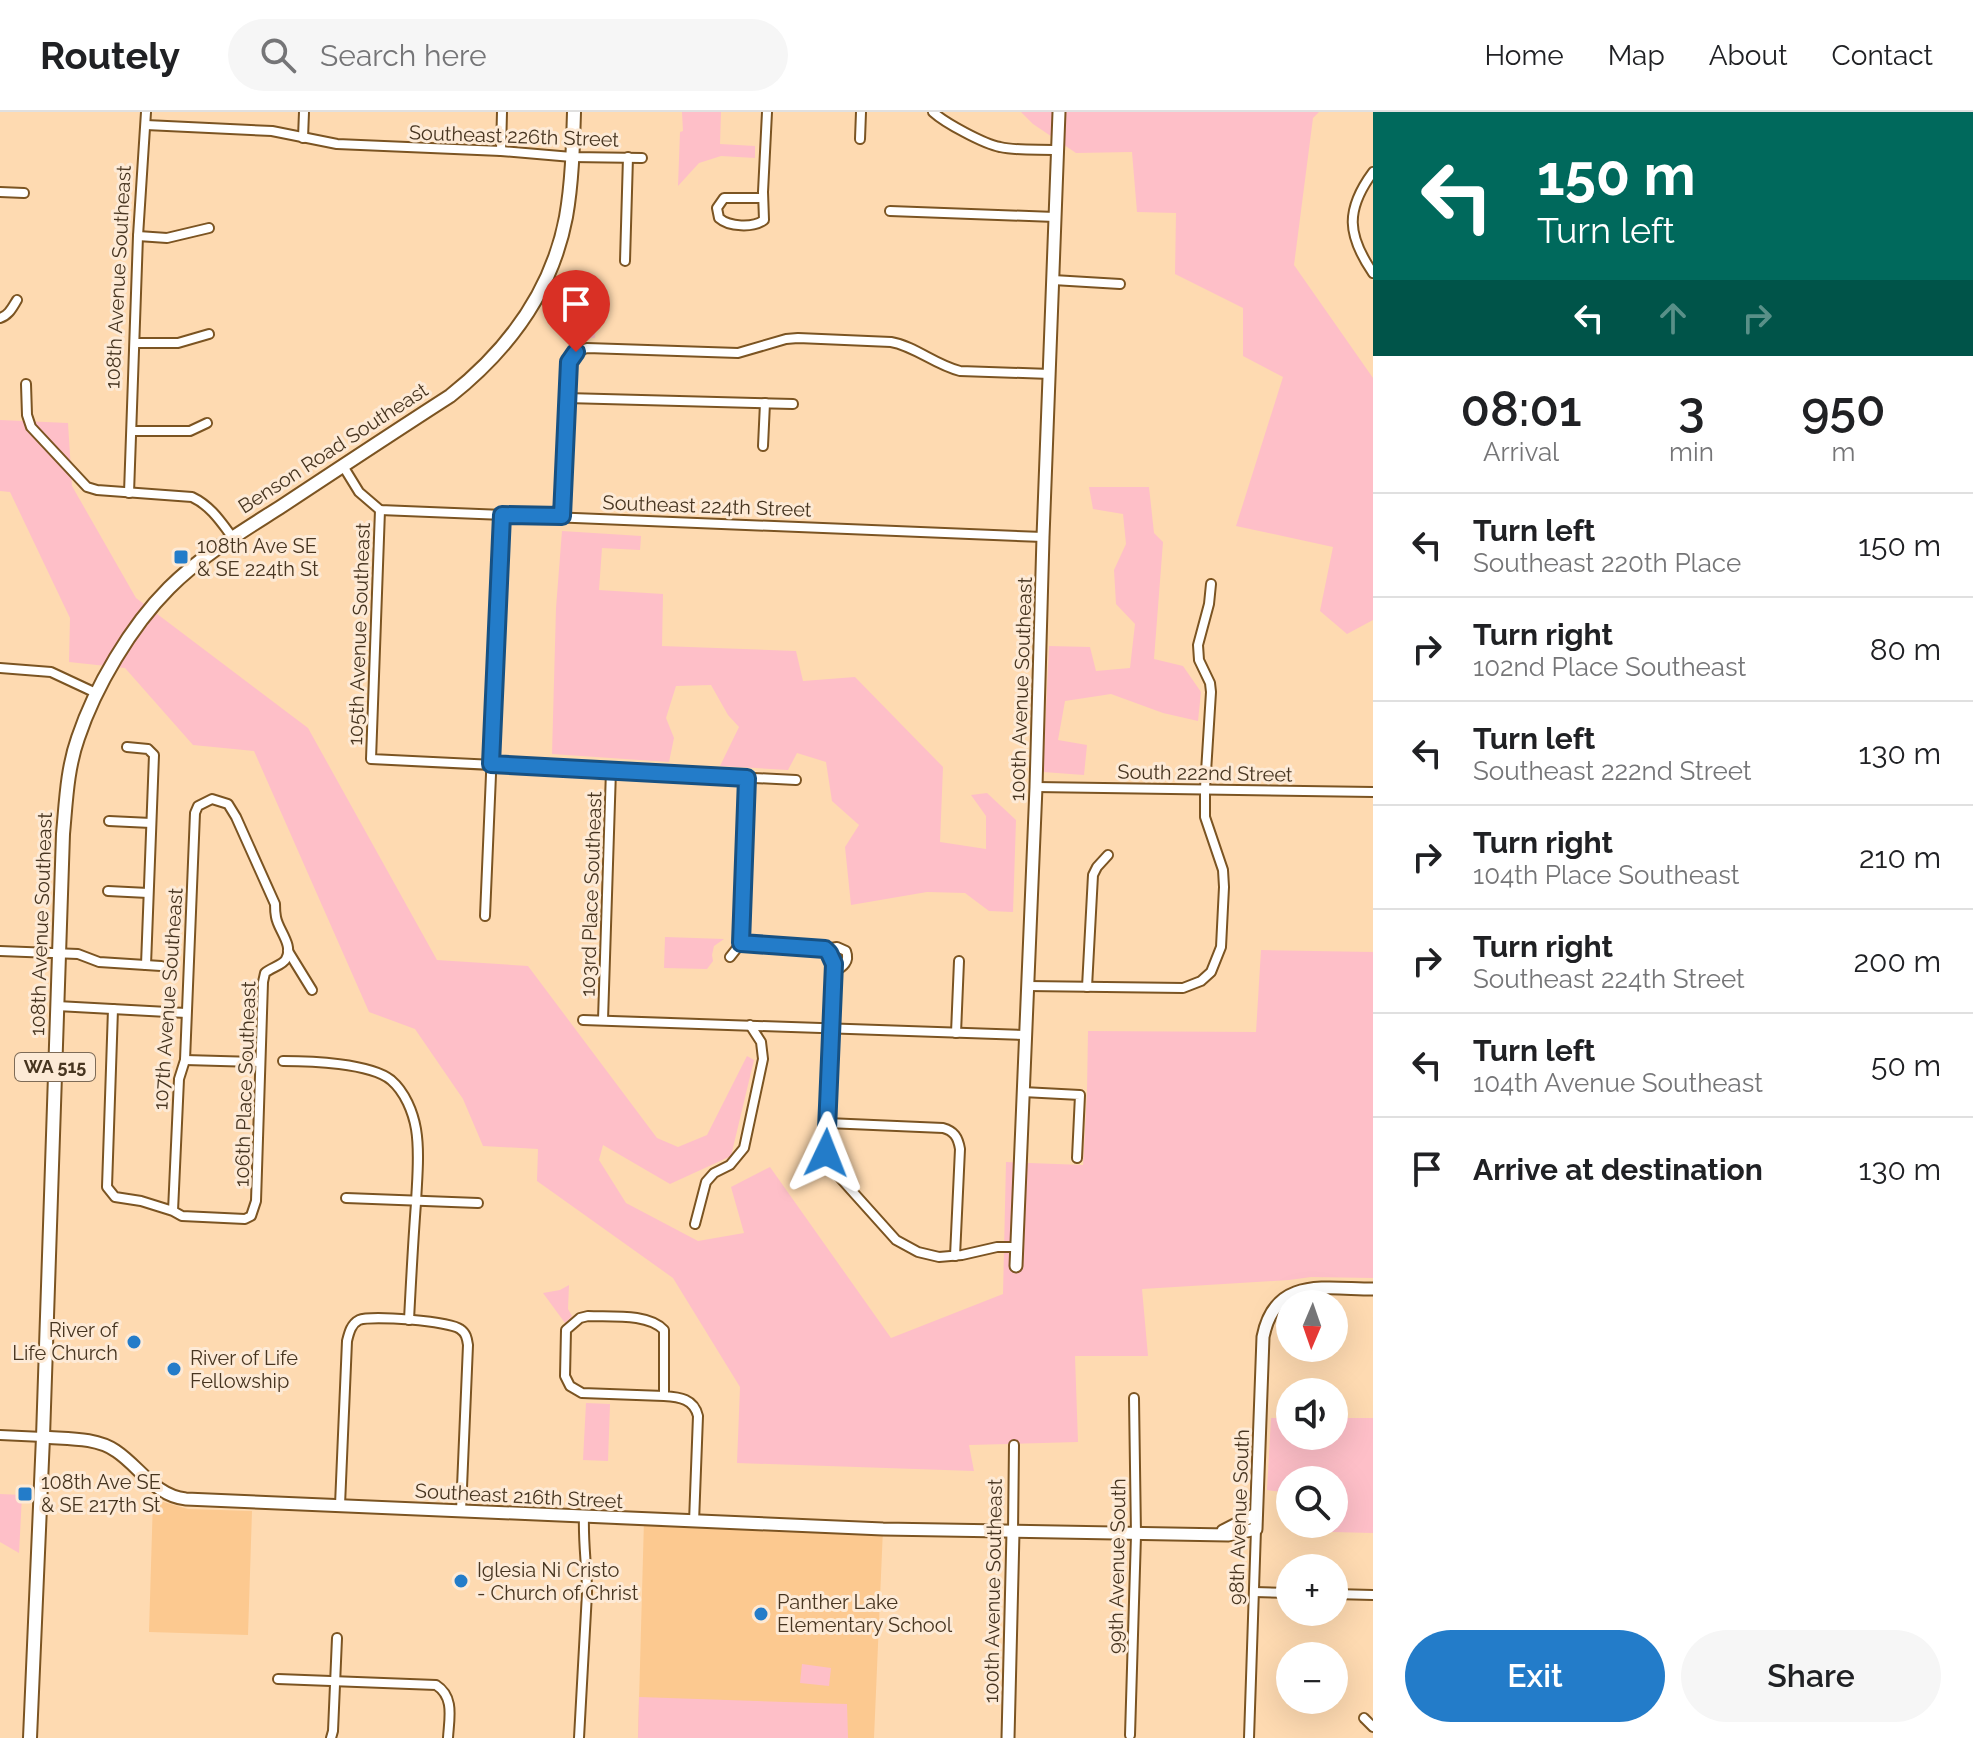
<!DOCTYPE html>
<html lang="en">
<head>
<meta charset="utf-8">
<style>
	:root { --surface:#fff; --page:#f6f6f6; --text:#202124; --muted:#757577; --line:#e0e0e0; --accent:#237cc9 }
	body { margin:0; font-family:Raleway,sans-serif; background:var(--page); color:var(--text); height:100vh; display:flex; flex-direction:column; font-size:30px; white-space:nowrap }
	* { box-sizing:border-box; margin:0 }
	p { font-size:26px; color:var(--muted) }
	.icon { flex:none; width:44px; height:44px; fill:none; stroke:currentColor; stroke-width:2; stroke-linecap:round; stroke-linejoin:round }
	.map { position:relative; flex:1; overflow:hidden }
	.details { display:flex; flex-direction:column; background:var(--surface); width:600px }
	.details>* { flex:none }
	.banner { background:#00695c; color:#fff; overflow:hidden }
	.needle { width:52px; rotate:182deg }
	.controls { position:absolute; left:1276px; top:1178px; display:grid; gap:16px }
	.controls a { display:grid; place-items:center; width:72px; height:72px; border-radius:50%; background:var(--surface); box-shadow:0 8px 32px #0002; font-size:40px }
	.pin { position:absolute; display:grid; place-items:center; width:68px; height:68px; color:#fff; margin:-82px -34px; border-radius:50% 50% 50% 0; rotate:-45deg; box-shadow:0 0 8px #0007 }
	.pin .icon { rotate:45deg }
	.me { position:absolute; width:88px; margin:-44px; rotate:2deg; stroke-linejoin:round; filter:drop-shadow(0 0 6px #0008) }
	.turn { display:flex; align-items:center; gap:28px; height:168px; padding:0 32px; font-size:36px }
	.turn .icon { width:104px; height:104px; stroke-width:2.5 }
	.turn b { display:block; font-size:56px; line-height:68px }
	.lanes { display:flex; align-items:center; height:76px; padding:0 32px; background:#0003; justify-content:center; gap:40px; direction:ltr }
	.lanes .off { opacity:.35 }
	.eta { display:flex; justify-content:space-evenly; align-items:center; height:136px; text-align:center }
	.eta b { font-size:48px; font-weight:600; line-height:56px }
	.action { display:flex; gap:16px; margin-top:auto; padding:16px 32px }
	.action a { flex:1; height:92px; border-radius:48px; background:var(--accent); color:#fff; font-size:32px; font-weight:600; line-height:92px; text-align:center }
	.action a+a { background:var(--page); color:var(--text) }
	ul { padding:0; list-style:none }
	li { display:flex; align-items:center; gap:24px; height:104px; padding:0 32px; border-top:2px solid var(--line) }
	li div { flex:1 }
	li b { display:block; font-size:30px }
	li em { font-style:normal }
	header { display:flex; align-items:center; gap:48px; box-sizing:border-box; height:112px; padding:0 40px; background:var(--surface); border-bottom:2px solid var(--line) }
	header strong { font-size:38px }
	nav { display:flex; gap:44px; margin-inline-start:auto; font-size:28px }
	.search { width:560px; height:72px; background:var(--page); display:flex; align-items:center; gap:20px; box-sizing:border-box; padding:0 28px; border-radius:44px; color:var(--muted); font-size:30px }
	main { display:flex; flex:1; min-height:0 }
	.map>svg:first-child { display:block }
</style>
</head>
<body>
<header>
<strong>Routely</strong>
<div class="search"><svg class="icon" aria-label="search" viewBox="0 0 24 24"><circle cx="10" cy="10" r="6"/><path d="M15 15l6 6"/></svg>Search here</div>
<nav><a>Home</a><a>Map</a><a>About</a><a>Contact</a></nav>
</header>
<main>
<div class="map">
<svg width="1373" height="1626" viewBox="0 0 1373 1626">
	<rect width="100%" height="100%" fill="#fedab1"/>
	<g fill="#fcc990">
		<polygon points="153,1387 188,1397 252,1399 248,1523 149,1520"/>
		<polygon points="644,1408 883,1417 874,1626 638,1626"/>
	</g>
	<g fill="#febfc8">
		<polygon points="682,0 721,0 720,32 755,34 755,46 721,44 699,51 678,74 680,20 683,19"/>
		<polygon points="1021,0 1319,0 1313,6 1294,153 1373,266 1373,508 1347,522 1320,499 1333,435 1236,414 1283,265 1243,244 1243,196 1175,162 1176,101 1137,100 1132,40 1076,41 1033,12"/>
		<polygon points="567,191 596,192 595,226 579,225 565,230"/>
		<polygon points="0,308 68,311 72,374 136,486 308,616 437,848 528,854 657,1026 678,1035 707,1023 747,944 754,948 731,1044 670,1072 603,1033 599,1048 626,1091 698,1129 744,1121 731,1075 770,1055 891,1226 1003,1182 1006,1050 1083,1053 1087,979 1088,919 1256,920 1261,838 1373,840 1373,1166 1311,1165 1289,1168 1142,1177 1148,1244 1075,1244 1078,1330 969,1333 974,1359 737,1351 740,1275 673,1166 537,1069 538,1037 483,1034 463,987 415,917 369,900 254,639 193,633 125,556 69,550 70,506 10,380 0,379"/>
		<polygon points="1089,375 1149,375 1154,421 1163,430 1154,547 1183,554 1201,580 1198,609 1163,601 1111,582 1065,589 1058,628 1087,633 1084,663 1043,660 1049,534 1090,535 1096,559 1130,556 1135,512 1116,492 1114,458 1126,432 1123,402 1093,397"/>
		<polygon points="562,419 641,424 640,438 602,436 599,478 663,482 662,534 796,539 803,569 855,565 943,655 940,730 986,737 986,704 971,683 987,681 1016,708 1013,800 989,799 965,781 927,780 851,793 845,735 859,713 832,689 826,650 797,641 788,658 720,654 739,615 728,603 711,573 676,574 666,606 674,626 669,650 552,642 556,496"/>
		<polygon points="665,825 666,825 724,827 714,834 712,843 713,849 707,857 664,856"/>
		<polygon points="569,1173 568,1197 572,1204 565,1211 543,1181 560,1178"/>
		<polygon points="586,1291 610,1292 608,1349 583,1348"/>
		<polygon points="1271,1306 1290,1306 1290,1324 1334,1324 1334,1306 1373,1306 1373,1421 1292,1419 1292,1412 1334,1412 1334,1368 1290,1368 1290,1381 1267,1378"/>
		<polygon points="0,1382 22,1383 19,1441 0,1430"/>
		<polygon points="802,1552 831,1556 829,1574 800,1571"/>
		<polygon points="639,1585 847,1592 848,1626 638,1626"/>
	</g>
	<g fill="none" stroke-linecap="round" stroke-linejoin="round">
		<g stroke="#7b5422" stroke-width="12">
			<g id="street">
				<path d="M933 0C945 11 984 32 1000 35 1018 39 1039 37 1057 38"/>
				<polyline points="146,13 272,19 337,32 501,39 572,45 642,46"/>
				<polyline points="303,26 304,0"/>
				<polyline points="860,27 861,0"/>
				<polyline points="501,39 502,0"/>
				<path d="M1373 60C1345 98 1347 123 1373 161"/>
				<polyline points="0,80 24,81"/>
				<path d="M763 86H724L717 96 719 106C729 115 753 116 764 108L763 80 767 0"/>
				<polyline points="890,99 1055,105"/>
				<polyline points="138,124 167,126 209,116"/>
				<polyline points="625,149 628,45"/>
				<polyline points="1053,168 1120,172"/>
				<path d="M0 206C9 203 12 196 17 188"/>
				<polyline points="135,231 178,231 209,222"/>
				<path d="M26 272 27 303 31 315 87 375 97 378 192 385C211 394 221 410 233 426"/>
				<polyline points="566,286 793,292"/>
				<polyline points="132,319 190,319 207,311"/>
				<polyline points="763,334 765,291"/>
				<polyline points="343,354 359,380 380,398 1043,425"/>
				<polyline points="129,381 138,124 146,0"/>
				<polyline points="380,398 371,647 796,668"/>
				<path d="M562 404 569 250C573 241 578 239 587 236L738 241 786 227 798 226 891 230C915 234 935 253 960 259L1050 262"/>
				<polyline points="0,556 51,560 96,581"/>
				<polyline points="127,635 148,637 154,643 146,853"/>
				<polyline points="1036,675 1373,680"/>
				<polyline points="109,709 151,711"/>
				<polyline points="108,779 148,781"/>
				<polyline points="485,804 502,403"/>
				<polyline points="741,831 747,666"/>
				<path d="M825 837 837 835 846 839C850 850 843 855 834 860"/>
				<polyline points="0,839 78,842 99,850 161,854"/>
				<polyline points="288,839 312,878"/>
				<polyline points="730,845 741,831 820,836 829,841 834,852 834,860 826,1041 830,1053 835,1060 896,1128 918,1140 939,1145 962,1143 997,1135 1017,1135"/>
				<polyline points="1028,874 1183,876 1201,869 1211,860 1221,835 1224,775 1223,758 1205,705 1205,676 1211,580 1210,571 1199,548 1198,533 1209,492 1211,472"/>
				<polyline points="1087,875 1093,763 1097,755 1108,743"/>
				<polyline points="57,894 186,901"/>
				<path d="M113 897 107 1075 115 1085 141 1089 173 1099 182 1104 245 1107 251 1104 256 1089 263 870 265 861C270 856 283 853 286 847 294 833 278 818 276 805 275 800 275 796 275 792L236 705 228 692 212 687 198 694 195 701 185 948 179 967 173 1099"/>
				<polyline points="583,908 1025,923"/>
				<polyline points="603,908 611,658"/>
				<polyline points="956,921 959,849"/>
				<polyline points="185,948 259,950"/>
				<path d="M283 949C310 949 370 951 391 968 405 980 413 1000 416 1017 420 1041 417 1067 416 1091 413 1130 411 1169 409 1208"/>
				<polyline points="1023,980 1080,983 1077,1046"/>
				<path d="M827 1011 943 1016C954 1019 958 1025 960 1037L955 1144"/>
				<polyline points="346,1086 478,1091"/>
				<polyline points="695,1112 706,1070 714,1061 730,1053 744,1036 763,947 761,930 750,913"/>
				<path d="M664 1284 582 1281 570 1274 565 1264 566 1218 580 1206 588 1204C611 1205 648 1201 664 1218V1284C680 1285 694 1287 698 1304L694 1410"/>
				<polyline points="0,1323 43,1325"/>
				<path d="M340 1393 347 1229C349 1221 351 1212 359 1208 371 1203 450 1209 460 1217 466 1221 467 1226 468 1233L461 1399"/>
				<polyline points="1013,1420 1014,1333"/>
				<polyline points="1254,1480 1290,1481"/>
				<polyline points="1334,1482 1373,1483"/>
				<path d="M278 1567 436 1573C455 1585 449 1607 448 1626"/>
				<polyline points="1364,1606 1373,1615"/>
				<polyline points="1130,1623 1136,1423 1134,1286"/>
				<polyline points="331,1626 333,1619 337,1526"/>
				<path d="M579 1626 587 1481C587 1455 583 1431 584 1405"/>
				<polyline points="1249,1626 1256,1417"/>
			</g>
		</g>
		<g stroke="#7b5422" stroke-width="15">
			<g id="secondary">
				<polyline points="1016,1154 1036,675 1043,425 1059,0"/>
				<path d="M43 1325C66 1327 96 1325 116 1339 140 1355 155 1384 186 1387L883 1417 1228 1423 1256 1417 1263 1225C1275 1164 1325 1177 1373 1177"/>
				<polyline points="1223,1419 1256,1402"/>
				<polyline points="1008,1626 1013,1420"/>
			</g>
		</g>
		<g stroke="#7b5422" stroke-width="16">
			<path id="primary" d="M30 1626 43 1325 63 722C66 690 67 657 78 626 95 575 131 514 169 476 202 443 243 419 282 394 338 357 394 320 450 284 508 238 552 179 566 105 572 71 573 35 574 0"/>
		</g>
		<use href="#street" stroke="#fff" stroke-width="8"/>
		<use href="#secondary" stroke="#fff" stroke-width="11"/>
		<use href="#primary" stroke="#fff" stroke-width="12"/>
	</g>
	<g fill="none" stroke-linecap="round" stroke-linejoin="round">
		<g stroke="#175183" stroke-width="20">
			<polyline id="route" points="576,240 569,250 562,404 502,403 491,652 747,666 741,831 825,837 829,841 834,852 826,1041"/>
		</g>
		<use href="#route" stroke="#237cc9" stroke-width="14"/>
	</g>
	<g fill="#237cc9" stroke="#fdead6" stroke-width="3">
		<rect x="173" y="437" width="16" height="16" rx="4"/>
		<circle cx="134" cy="1230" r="8"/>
		<circle cx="174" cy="1257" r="8"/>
		<rect x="17" y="1374" width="16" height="16" rx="4"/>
		<circle cx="461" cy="1469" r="8"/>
		<circle cx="761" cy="1502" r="8"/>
	</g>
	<g text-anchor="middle" stroke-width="6" stroke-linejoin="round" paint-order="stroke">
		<rect fill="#fdead6" stroke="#7e6b57" stroke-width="2" x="15" y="941" width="80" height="28" rx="6"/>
		<g font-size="18" font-weight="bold" fill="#473520">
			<text x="55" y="961">WA 515</text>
		</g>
		<g font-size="20" fill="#473520" stroke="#fdead6">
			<text transform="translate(514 24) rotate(2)" y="7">Southeast 226th Street</text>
			<text transform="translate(118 165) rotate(-87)" y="7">108th Avenue Southeast</text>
			<text transform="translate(333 336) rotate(-33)" y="7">Benson Road Southeast</text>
			<text transform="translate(707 394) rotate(2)" y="7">Southeast 224th Street</text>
			<text transform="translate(359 522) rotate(-88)" y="7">105th Avenue Southeast</text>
			<text transform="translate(1021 577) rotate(-88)" y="7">100th Avenue Southeast</text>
			<text transform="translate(1205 661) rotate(1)" y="7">South 222nd Street</text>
			<text transform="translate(591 782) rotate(-88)" y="7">103rd Place Southeast</text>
			<text transform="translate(41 812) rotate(-88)" y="7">108th Avenue Southeast</text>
			<text transform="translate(168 887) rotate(-86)" y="7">107th Avenue Southeast</text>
			<text transform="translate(245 972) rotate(-88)" y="7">106th Place Southeast</text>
			<text transform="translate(519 1384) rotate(3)" y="7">Southeast 216th Street</text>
			<text transform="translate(1239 1405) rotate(-88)" y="7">98th Avenue South</text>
			<text transform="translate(1117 1454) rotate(-89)" y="7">99th Avenue South</text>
			<text transform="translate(993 1479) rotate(-89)" y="7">100th Avenue Southeast</text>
		</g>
		<g font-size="20" fill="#473520" stroke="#fdead6" text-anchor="start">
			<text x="197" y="441">108th Ave SE<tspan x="197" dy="23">&amp; SE 224th St</tspan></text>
			<text x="118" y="1225" text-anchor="end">River of<tspan x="118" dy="23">Life Church</tspan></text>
			<text x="190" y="1253">River of Life<tspan x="190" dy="23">Fellowship</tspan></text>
			<text x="41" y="1377">108th Ave SE<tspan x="41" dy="23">&amp; SE 217th St</tspan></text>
			<text x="477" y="1465">Iglesia Ni Cristo<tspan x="477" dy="23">- Church of Christ</tspan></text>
			<text x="777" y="1497">Panther Lake<tspan x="777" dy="23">Elementary School</tspan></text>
		</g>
	</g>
</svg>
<div class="controls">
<a><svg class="needle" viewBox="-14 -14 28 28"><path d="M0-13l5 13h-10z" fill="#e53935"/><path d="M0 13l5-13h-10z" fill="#757577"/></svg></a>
<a><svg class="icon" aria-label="sound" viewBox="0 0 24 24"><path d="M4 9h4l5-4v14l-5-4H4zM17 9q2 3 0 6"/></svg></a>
<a><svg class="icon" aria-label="search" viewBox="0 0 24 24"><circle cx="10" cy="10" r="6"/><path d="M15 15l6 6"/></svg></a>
<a>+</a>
<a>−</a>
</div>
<div class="pin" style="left:576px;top:240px;background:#d93025"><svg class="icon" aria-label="arrive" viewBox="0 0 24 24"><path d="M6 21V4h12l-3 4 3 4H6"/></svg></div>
<svg class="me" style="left:826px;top:1041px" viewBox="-20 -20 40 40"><path d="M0-17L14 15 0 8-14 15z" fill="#237cc9" stroke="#fff" stroke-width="4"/></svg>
</div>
<section class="details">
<div class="banner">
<div class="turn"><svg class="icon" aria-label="left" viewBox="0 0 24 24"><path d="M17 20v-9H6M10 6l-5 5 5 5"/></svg><div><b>150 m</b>Turn left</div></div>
<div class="lanes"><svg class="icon" aria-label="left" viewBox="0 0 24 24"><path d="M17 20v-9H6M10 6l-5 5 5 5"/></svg><svg class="icon off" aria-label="ahead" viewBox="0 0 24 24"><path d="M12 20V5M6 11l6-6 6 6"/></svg><svg class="icon off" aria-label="right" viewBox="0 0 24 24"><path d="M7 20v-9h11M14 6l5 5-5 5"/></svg></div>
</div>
<div class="eta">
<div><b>08:01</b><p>Arrival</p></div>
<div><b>3</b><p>min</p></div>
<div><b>950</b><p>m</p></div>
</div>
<ul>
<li><svg class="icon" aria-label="left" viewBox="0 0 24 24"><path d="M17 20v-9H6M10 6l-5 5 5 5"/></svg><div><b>Turn left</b><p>Southeast 220th Place</p></div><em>150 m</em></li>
<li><svg class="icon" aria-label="right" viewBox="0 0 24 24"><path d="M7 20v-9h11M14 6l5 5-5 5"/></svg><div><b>Turn right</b><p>102nd Place Southeast</p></div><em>80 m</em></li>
<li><svg class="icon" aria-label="left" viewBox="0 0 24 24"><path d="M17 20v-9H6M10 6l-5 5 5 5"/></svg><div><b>Turn left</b><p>Southeast 222nd Street</p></div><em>130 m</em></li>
<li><svg class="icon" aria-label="right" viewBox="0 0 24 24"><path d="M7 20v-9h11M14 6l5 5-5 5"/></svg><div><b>Turn right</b><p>104th Place Southeast</p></div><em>210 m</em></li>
<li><svg class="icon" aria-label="right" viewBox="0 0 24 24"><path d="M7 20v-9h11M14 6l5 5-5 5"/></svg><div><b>Turn right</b><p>Southeast 224th Street</p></div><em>200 m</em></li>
<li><svg class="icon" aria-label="left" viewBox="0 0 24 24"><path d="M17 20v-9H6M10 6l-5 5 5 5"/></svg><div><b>Turn left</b><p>104th Avenue Southeast</p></div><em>50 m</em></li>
<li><svg class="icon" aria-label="arrive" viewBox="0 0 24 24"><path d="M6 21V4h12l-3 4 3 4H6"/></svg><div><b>Arrive at destination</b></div><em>130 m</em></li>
</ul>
<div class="action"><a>Exit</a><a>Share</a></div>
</section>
</main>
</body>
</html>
